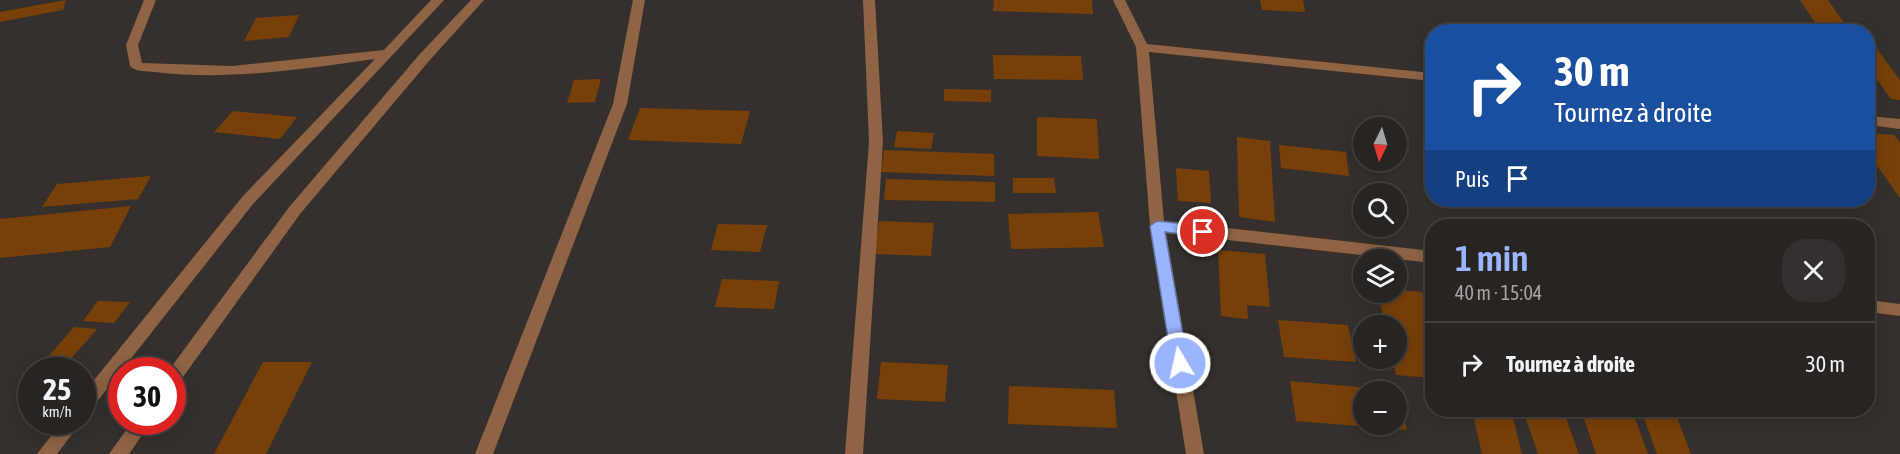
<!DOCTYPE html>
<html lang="fr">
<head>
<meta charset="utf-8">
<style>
	:root { --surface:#282422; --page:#34302f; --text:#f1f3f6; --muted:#a5a4a5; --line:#444140; --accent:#99b5fd }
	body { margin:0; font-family:"Asap Condensed",sans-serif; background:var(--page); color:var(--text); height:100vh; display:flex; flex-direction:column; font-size:22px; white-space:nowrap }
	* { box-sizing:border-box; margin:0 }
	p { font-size:20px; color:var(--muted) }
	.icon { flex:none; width:33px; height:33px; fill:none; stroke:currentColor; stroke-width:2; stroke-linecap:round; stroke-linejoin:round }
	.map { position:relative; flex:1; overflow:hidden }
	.sheet { position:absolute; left:1425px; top:219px; width:450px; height:198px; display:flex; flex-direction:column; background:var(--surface); border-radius:24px; box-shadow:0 3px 15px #0003,0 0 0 2px var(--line) }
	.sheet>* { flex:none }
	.guide { position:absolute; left:1425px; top:24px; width:450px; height:183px; border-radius:24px; box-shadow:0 3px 15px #0003,0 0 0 2px var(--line); background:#1a4fa0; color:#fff; overflow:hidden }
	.needle { width:39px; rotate:185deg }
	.buttons { position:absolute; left:1353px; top:117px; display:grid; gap:12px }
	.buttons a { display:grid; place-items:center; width:54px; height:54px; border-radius:50%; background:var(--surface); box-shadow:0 3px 15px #0003,0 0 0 2px var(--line); font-size:30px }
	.speed { position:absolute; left:18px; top:357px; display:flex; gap:12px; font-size:30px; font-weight:700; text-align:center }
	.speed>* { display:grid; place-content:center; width:78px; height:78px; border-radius:50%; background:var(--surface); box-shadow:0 3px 15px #0003,0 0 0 2px var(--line); line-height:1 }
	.speed small { font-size:15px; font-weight:400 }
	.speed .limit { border:9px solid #d22; background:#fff; color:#111 }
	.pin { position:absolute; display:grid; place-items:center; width:51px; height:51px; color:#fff; margin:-26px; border:3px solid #fff; border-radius:50%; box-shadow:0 2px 6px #0007 }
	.me { position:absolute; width:66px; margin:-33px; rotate:351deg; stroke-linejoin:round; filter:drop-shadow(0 0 4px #0008) }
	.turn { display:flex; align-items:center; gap:21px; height:126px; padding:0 30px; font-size:27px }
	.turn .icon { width:78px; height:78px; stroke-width:2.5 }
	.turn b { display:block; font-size:42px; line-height:51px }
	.then { display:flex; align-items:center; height:57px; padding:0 30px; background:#0003; gap:12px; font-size:22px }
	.round { display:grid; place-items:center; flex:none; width:63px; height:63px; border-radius:24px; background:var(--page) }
	.headline { display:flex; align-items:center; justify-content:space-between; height:102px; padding:0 30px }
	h1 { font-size:36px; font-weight:600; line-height:45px; color:var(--accent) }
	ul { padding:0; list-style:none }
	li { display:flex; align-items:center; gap:18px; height:84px; padding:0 30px; border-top:2px solid var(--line) }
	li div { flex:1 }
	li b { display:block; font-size:22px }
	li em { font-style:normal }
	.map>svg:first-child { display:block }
</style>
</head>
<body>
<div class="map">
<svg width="1900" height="454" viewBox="0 0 1900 454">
	<rect width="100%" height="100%" fill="#35302d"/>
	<g fill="#774008">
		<polygon points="66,0 63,10 0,22 0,12"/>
		<polygon points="994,0 1092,0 1093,14 993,11"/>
		<polygon points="1260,0 1303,0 1305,12 1262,10"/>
		<polygon points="1800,0 1828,0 1849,30 1818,27"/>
		<polygon points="299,15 289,37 244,41 256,18"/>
		<polygon points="1670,22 1707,25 1711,32 1675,32"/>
		<polygon points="1486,23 1568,30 1568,32 1489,32"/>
		<polygon points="1868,37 1900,80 1900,100 1891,99 1868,67"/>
		<polygon points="993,55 1081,56 1083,80 994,79"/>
		<polygon points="601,79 595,102 567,103 574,80"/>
		<polygon points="944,89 991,90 991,102 944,101"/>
		<polygon points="640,108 750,111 741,144 628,140"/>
		<polygon points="233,111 297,117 280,139 214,132"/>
		<polygon points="1037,117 1097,119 1099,159 1037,156"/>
		<polygon points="897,131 934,133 931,149 894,147"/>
		<polygon points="1868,133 1894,135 1900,143 1900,198 1868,153"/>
		<polygon points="1237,137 1270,141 1275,222 1239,217"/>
		<polygon points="1279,145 1346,152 1349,176 1281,168"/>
		<polygon points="884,150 994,154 994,176 881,172"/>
		<polygon points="1176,168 1209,171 1211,203 1178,201"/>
		<polygon points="151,176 138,199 42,207 57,184"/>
		<polygon points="1013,178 1054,178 1056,193 1013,193"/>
		<polygon points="886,179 995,182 995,202 884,200"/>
		<polygon points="131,206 110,247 0,258 0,219"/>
		<polygon points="1098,212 1104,247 1011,249 1008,214"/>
		<polygon points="879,221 934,223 931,256 874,254"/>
		<polygon points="718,224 767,225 760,252 711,250"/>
		<polygon points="1218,250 1265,254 1270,307 1247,305 1248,319 1221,316"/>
		<polygon points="722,279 779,281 774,309 715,307"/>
		<polygon points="1396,290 1422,292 1432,333 1432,378 1396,375 1392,358 1396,358 1396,326 1385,326 1378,292 1396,292"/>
		<polygon points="98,301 130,302 114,323 83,321"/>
		<polygon points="1278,320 1348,325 1356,362 1284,357"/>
		<polygon points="74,327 97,329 69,361 47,358"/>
		<polygon points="263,362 312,362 266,454 214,454"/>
		<polygon points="881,362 948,365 945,402 877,399"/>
		<polygon points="1290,381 1392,390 1364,392 1364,424 1396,424 1397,386 1407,430 1296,421"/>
		<polygon points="1009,386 1114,390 1117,428 1008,424"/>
		<polygon points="1472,410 1511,410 1522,454 1482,454"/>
		<polygon points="1523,410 1563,410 1579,454 1538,454"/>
		<polygon points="1581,410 1632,410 1648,454 1596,454"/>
		<polygon points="1641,410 1674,410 1691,454 1657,454"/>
	</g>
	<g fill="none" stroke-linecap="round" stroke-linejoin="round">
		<g fill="#8e6444" fill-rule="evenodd">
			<path d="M144 0H156L138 45 142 63 232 66 384 50 431 0H444L253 204 88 413 82 415V395L243 196 375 59C302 69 229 81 155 72 147 71 135 72 130 66L126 45Z"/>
			<polygon points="471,0 484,0 429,61 300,214 178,384 172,386 172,370 169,370 290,206 419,55"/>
			<polygon points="633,0 645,0 627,104 493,454 475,454 613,104"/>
			<polygon points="863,0 875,0 883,142 863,454 845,454 869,142"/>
			<polygon points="1113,0 1125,0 1147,44 1432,73 1432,81 1149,52 1164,221 1432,251 1432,263 1166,233 1204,454 1186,454 1150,226 1136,47"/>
			<polygon points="1868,116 1900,119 1900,129 1868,125"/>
			<polygon points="1868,300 1900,304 1900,316 1868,312"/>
			<polygon points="62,422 81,422 57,454 37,454"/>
			<polygon points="132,422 151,422 129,454 109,454"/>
		</g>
	</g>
	<polygon fill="#99b5fd" stroke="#6376a4" stroke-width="1.5" points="1157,221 1203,226 1210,232 1203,237 1165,232 1188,363 1180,369 1172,363 1150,226"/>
</svg>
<div class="buttons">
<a><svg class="needle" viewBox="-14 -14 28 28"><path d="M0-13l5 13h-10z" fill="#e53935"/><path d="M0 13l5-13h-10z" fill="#a5a4a5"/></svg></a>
<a><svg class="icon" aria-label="search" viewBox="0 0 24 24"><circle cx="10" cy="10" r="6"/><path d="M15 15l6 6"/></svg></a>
<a><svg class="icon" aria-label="layers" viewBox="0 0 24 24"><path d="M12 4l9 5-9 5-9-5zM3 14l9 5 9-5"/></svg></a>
<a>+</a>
<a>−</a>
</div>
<div class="speed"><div>25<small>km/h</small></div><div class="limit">30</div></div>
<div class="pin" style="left:1203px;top:232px;background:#d93025"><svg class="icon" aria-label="arrive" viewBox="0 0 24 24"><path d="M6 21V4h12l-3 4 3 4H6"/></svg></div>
<svg class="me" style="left:1180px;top:363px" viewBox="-20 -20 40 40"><circle r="17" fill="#99b5fd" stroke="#fff" stroke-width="3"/><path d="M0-11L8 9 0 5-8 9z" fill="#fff"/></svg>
<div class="guide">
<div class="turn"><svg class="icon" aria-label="right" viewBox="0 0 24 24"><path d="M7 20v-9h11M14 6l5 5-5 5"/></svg><div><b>30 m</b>Tournez à droite</div></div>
<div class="then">Puis<svg class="icon" aria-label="arrive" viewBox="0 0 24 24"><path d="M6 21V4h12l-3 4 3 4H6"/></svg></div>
</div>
<section class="sheet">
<div class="headline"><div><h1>1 min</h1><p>40 m · 15:04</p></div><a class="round"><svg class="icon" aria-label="close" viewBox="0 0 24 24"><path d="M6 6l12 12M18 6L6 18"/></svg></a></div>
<ul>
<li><svg class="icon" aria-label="right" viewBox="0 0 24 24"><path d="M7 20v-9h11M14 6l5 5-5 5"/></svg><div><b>Tournez à droite</b></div><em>30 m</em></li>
</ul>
</section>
</div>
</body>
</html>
